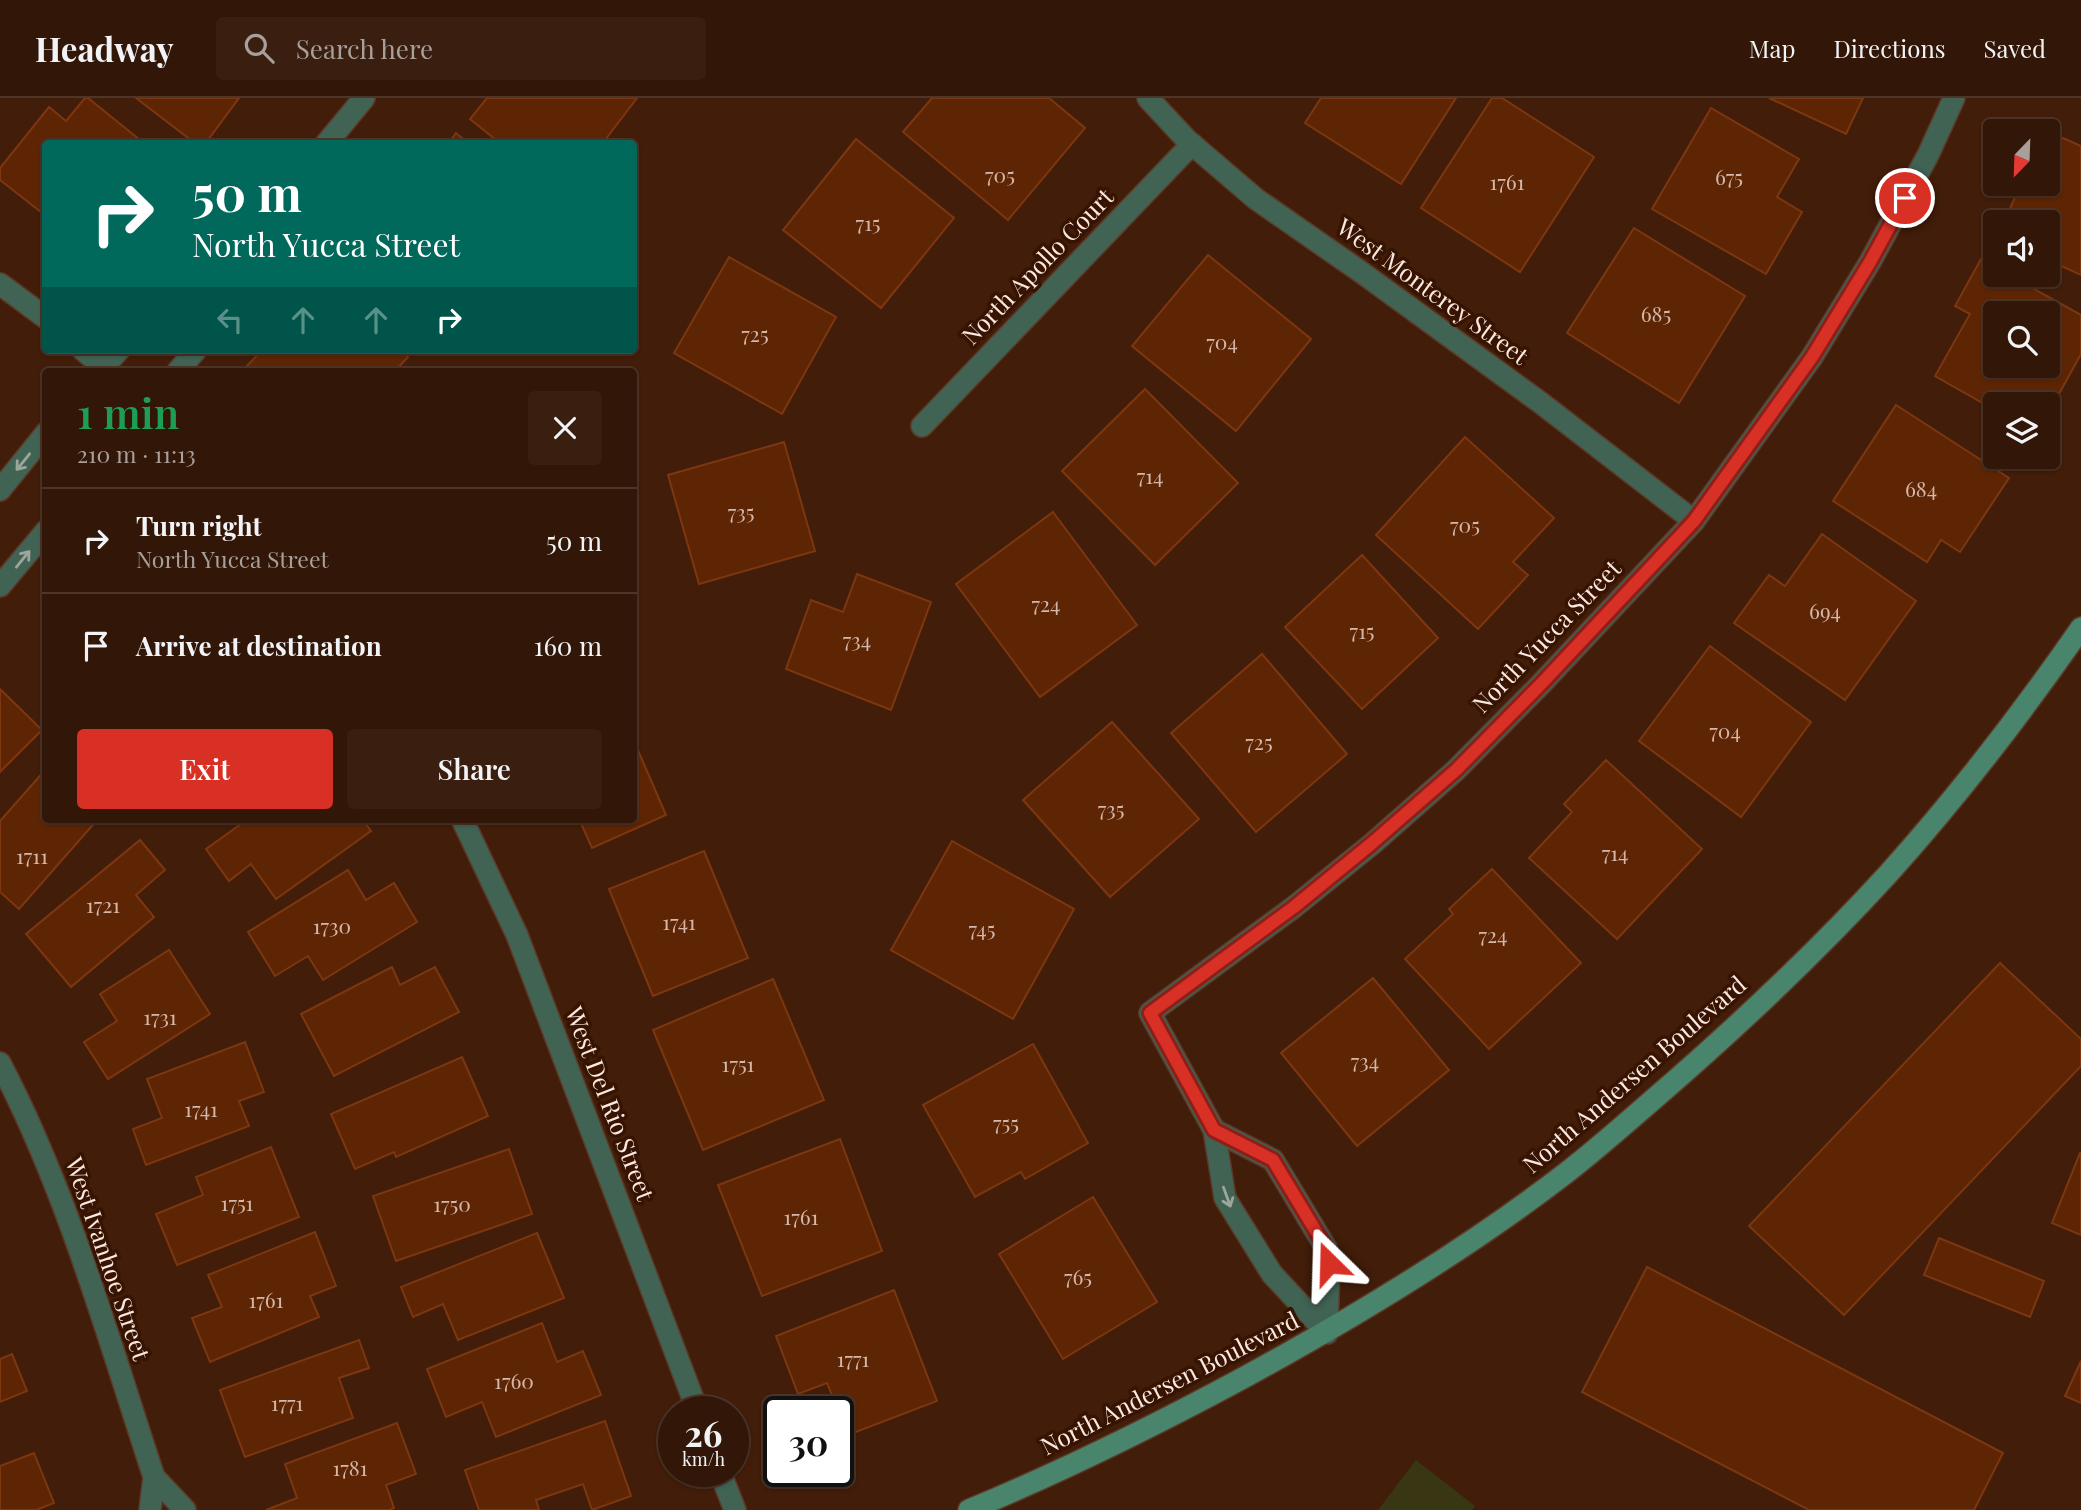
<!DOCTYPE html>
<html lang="en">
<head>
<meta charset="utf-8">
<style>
	:root { --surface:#321607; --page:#3a1f11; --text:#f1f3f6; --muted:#a89f9b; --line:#4d3528; --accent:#d93025 }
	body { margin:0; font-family:"Playfair Display",serif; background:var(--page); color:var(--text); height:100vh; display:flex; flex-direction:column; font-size:26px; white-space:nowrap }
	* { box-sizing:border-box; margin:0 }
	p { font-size:23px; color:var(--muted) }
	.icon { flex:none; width:38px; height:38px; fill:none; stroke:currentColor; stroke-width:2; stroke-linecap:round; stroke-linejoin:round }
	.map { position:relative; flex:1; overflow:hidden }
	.side { position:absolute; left:42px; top:270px; width:595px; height:455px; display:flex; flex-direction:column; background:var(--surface); border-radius:7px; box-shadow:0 2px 5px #0004,0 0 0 2px var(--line) }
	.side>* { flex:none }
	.top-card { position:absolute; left:42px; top:42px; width:595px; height:214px; border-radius:7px; box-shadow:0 2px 5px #0004,0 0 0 2px var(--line); background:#00695c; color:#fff; overflow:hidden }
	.needle { width:46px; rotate:203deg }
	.tools { position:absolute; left:1983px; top:21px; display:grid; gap:14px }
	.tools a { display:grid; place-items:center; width:77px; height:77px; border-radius:7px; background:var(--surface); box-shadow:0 2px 5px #0004,0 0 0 2px var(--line); font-size:35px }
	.speed { position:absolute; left:658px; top:1298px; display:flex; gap:14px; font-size:35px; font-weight:700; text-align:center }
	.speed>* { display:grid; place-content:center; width:91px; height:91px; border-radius:50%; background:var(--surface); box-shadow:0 2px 5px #0004,0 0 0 2px var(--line); line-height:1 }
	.speed small { font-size:18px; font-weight:400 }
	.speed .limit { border:4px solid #111; border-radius:10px; background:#fff; color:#111 }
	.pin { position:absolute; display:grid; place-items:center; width:60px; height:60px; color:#fff; margin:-30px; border:4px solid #fff; border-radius:50%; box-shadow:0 2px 7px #0007 }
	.me { position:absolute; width:77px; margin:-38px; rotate:338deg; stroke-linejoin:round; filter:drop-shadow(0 0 5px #0008) }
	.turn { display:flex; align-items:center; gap:24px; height:147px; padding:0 35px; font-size:32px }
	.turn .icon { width:91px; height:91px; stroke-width:2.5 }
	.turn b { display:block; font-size:49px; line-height:60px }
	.lanes { display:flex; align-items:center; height:66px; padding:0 35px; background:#0003; justify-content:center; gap:35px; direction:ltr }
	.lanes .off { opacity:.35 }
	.round { display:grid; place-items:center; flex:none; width:74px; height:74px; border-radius:7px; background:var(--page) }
	.summary { display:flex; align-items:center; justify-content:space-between; height:119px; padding:0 35px }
	h1 { font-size:42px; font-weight:600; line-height:52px; color:#1e9e55 }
	.primary-button { display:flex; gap:14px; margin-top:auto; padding:14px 35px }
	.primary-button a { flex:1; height:80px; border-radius:7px; background:var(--accent); color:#fff; font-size:28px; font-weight:600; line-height:80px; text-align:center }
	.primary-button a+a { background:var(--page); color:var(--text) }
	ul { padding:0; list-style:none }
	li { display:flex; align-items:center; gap:21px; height:105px; padding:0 35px; border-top:2px solid var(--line) }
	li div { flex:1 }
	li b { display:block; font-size:26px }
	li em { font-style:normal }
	header { display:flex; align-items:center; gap:42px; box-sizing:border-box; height:98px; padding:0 35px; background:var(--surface); border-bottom:2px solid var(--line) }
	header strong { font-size:33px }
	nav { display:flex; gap:38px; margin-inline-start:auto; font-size:24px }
	.search { width:490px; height:63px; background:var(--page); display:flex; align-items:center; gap:18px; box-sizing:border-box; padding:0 24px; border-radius:7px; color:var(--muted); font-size:26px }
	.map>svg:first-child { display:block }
</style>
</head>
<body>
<header>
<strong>Headway</strong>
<div class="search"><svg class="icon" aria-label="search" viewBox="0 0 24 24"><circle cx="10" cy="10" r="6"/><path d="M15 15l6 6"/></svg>Search here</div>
<nav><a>Map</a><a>Directions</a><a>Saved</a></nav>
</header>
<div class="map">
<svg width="2081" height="1412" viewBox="0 0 2081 1412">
	<rect width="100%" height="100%" fill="#421d09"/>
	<polygon fill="#383613" points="1416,1362 1475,1408 1472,1412 1378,1412"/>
	<g fill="#5e2504" stroke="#7c3710" stroke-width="2" fill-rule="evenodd">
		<polygon points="85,0 88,0 145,46 46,46 46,118 0,82 0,70 49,9 66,23"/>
		<polygon points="136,0 239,0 205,46 196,46"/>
		<polygon points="487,0 637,0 602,46 501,46 470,21"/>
		<polygon points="932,0 1049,0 1085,30 1008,122 903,34"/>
		<polygon points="1321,0 1456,0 1401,86 1305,25"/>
		<polygon points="1492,0 1502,0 1594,59 1520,174 1421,110"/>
		<polygon points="1769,0 1863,0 1846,36"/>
		<polygon points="1711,10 1799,61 1777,99 1802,114 1766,176 1652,111"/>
		<polygon points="2045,32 2081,48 2081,177 2048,162 2048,124 2004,124 2021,86 2048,86 2048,33"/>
		<polygon points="456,35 469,46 448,46"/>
		<polygon points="856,41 954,120 881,210 783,132"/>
		<polygon points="1634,130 1745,198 1679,305 1567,235"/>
		<polygon points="1208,157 1311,241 1236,333 1132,248"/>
		<polygon points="729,159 836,219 782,316 674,255"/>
		<path d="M1981 161 1995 169V177H2009L2081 217V256L2048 316V306H1995V312L1935 278 1970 216 1955 208ZM1995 215H2048V268H1995Z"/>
		<polygon points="262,252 400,252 408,259 395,273 250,273 246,269"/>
		<polygon points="1145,291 1238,385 1155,467 1062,373"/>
		<polygon points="1896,307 2009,380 1960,454 1941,442 1927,464 1833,403"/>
		<polygon points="1465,339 1554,420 1513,464 1528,477 1478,531 1376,437"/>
		<polygon points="784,344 815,453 699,486 668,377"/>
		<polygon points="1053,414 1137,527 1040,599 956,486"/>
		<polygon points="1822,436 1916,503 1845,602 1734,525 1769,477 1785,488"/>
		<polygon points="1362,457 1438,540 1362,611 1285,529"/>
		<polygon points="857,476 931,504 891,612 786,571 811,502 843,514"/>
		<polygon points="1710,548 1811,624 1741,719 1639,643"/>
		<polygon points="1262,556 1347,656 1256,734 1171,635"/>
		<polygon points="0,591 42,632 0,674"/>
		<polygon points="1112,624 1199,721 1110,799 1023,702"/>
		<polygon points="634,643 666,717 592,750 579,721 634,721"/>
		<polygon points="1606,662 1702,751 1617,841 1529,760 1572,714 1564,706"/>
		<polygon points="46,671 46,721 98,721 19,811 0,794 0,723"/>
		<polygon points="248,721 362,721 371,733 276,801 251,766 229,783 206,751"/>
		<polygon points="140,742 165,772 136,797 154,819 71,889 26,836"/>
		<polygon points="952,743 1074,811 1013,921 891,852"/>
		<polygon points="704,753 748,860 653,898 609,791"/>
		<polygon points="1492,771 1581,865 1489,951 1405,861 1453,816 1449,811"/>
		<polygon points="348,772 366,802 394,785 417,824 323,882 308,858 275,878 248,834"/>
		<polygon points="169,852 210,916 108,981 84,944 117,923 100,896"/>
		<polygon points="2000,865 2081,941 2081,968 1844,1217 1749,1128"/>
		<polygon points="392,869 400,887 435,869 459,914 334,978 301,916"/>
		<polygon points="1373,880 1449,972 1357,1048 1281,955"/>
		<polygon points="773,881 824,1002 703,1052 653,932"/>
		<polygon points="245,944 264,994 239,1003 249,1028 146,1067 133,1031 162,1020 147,981"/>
		<polygon points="1033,946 1088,1045 1025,1081 1021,1074 975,1099 923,1007"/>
		<polygon points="462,959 488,1018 396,1059 394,1054 355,1071 331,1016"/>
		<polygon points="840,1041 882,1153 762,1198 718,1087"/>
		<polygon points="271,1049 299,1119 177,1167 156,1116 203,1097 196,1079"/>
		<polygon points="509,1051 532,1116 396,1163 373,1098"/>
		<polygon points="2080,1055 2081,1055 2081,1137 2052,1125"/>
		<polygon points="1093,1099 1157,1204 1063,1261 999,1156"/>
		<polygon points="315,1134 336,1188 310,1198 319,1219 210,1264 192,1220 222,1209 208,1177"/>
		<polygon points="537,1135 564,1200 458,1242 443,1206 413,1219 401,1189"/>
		<polygon points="1939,1140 2044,1183 2030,1219 1924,1177"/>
		<polygon points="1647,1169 2003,1355 1974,1412 1809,1412 1582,1294"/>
		<polygon points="894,1192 937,1303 848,1337 827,1285 798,1296 776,1238"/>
		<polygon points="542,1225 557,1264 583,1253 601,1297 496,1339 482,1304 446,1319 427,1271"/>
		<polygon points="359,1242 369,1270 339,1280 353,1320 245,1359 220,1292"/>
		<polygon points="12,1256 27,1293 0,1304 0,1261"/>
		<polygon points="2081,1263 2081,1305 2065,1298"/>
		<polygon points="605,1323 631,1398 592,1412 583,1386 536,1402 539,1412 479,1412 465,1372"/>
		<polygon points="397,1325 416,1376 386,1387 394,1410 389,1412 266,1412 297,1400 285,1366"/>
		<polygon points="34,1355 54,1405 36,1412 0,1412 0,1368"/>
	</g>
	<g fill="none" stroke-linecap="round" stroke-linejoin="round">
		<g stroke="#5c3927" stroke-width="24">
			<g id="street">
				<polyline points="1148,0 1186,41 1256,101 1361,174 1541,305 1694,423"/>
				<polyline points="326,46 364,0"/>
				<polyline points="0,186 46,220"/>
				<polyline points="83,252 108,273"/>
				<polyline points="100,273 119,252"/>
				<polyline points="178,273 196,252"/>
				<polyline points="922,328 1192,46"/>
				<polyline points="0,392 46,335"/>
				<polyline points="0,488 46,433"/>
				<polyline points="462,721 517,837 698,1314"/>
				<path d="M0 965C68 1095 108 1240 154 1379L185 1412"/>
				<polyline points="1214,1032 1273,1062 1326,1150 1329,1165 1327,1235"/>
				<polyline points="1327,1235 1272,1176 1225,1100 1214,1032 1150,915 1294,809 1372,746 1456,672 1542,585 1694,423 1812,259 1870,164 1928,57 1954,0"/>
				<polyline points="720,1374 735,1412"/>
				<polyline points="150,1412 154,1379"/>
			</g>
		</g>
		<g stroke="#5c3927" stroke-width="24">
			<path id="secondary" d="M969 1412C1063 1373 1154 1328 1243 1280 1355 1219 1465 1153 1566 1075 1597 1051 1625 1026 1655 1000 1736 930 1816 855 1889 775 1958 698 2022 615 2081 530"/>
		</g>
		<use href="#street" stroke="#406354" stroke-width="21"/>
		<use href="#secondary" stroke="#49846c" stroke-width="21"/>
	</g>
	<defs><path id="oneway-shaft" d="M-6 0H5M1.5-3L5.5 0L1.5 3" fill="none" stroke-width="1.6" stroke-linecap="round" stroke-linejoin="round" transform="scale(1.75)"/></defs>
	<g stroke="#9da69a">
		<use href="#oneway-shaft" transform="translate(23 364) rotate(129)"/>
		<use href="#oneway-shaft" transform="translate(23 461) rotate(-51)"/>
		<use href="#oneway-shaft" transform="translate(1227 1099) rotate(70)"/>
	</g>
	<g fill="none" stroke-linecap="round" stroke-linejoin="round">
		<g stroke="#8d1f18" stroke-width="18">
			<polyline id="route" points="1329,1165 1326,1150 1273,1062 1214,1032 1150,915 1294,809 1371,746 1456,672 1542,585 1694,423 1812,259 1870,164 1905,100"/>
		</g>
		<use href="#route" stroke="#d93025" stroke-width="12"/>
	</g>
	<g text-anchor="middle" stroke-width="7" stroke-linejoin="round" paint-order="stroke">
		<g font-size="21" fill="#d3b7aa">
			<text x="1000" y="85">705</text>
			<text x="1729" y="87">675</text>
			<text x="1507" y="92">1761</text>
			<text x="868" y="133">715</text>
			<text x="1656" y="224">685</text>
			<text x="755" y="244">725</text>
			<text x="1222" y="252">704</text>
			<text x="1150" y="386">714</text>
			<text x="1921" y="399">684</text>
			<text x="741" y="422">735</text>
			<text x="1465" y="435">705</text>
			<text x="1046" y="514">724</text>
			<text x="1825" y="521">694</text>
			<text x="1362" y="541">715</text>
			<text x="857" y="550">734</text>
			<text x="1725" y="641">704</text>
			<text x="1259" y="652">725</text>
			<text x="1111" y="719">735</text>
			<text x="1615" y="763">714</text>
			<text x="32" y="766">1711</text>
			<text x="103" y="815">1721</text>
			<text x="679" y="832">1741</text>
			<text x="332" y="836">1730</text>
			<text x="982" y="839">745</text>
			<text x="1493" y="845">724</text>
			<text x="160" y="927">1731</text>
			<text x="1365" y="971">734</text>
			<text x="738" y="974">1751</text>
			<text x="201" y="1019">1741</text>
			<text x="1006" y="1033">755</text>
			<text x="237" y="1113">1751</text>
			<text x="452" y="1114">1750</text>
			<text x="801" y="1127">1761</text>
			<text x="1078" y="1187">765</text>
			<text x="266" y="1210">1761</text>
			<text x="853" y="1269">1771</text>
			<text x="514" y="1291">1760</text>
			<text x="287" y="1313">1771</text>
			<text x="350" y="1378">1781</text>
		</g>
		<g font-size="24" fill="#fae8e1" stroke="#371301">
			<text transform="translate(1038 169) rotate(-46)" y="8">North Apollo Court</text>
			<text transform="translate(1432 194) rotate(36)" y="8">West Monterey Street</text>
			<text transform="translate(1547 539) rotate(-46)" y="8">North Yucca Street</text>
			<text transform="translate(1635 977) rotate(-41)" y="8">North Andersen Boulevard</text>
			<text transform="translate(609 1006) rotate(69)" y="8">West Del Rio Street</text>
			<text transform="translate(107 1161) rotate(71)" y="8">West Ivanhoe Street</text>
			<text transform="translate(1170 1286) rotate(-27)" y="8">North Andersen Boulevard</text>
		</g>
	</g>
</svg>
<div class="tools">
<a><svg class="needle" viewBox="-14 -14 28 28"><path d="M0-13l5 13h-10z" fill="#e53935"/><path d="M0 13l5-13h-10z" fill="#a89f9b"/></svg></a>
<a><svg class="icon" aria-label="sound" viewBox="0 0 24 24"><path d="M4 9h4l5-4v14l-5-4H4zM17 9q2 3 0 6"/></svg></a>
<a><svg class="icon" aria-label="search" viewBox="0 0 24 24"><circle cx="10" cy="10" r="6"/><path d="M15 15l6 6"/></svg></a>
<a><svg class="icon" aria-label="layers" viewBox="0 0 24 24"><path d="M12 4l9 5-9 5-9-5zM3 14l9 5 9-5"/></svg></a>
</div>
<div class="speed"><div>26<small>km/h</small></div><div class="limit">30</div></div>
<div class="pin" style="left:1905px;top:100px;background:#d93025"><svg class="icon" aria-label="arrive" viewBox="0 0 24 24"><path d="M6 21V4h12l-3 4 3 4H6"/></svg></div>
<svg class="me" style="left:1329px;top:1165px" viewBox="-20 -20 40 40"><path d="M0-17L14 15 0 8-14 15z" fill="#d93025" stroke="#fff" stroke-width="4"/></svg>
<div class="top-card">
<div class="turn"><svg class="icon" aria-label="right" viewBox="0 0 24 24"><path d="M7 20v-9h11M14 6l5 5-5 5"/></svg><div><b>50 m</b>North Yucca Street</div></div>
<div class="lanes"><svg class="icon off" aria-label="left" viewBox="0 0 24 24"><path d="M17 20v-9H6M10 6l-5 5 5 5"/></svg><svg class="icon off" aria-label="ahead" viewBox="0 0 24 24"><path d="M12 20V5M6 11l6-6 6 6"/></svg><svg class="icon off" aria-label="ahead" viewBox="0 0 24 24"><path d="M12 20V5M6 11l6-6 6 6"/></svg><svg class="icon" aria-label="right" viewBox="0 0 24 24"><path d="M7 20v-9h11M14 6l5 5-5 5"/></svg></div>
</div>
<section class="side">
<div class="summary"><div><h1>1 min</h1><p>210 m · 11:13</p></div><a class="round"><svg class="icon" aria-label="close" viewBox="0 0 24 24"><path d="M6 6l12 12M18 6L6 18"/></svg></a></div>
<ul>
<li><svg class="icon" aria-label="right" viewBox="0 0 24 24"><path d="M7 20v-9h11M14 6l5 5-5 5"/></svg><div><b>Turn right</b><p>North Yucca Street</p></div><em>50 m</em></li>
<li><svg class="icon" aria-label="arrive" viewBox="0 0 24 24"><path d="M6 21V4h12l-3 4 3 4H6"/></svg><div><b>Arrive at destination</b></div><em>160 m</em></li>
</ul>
<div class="primary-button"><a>Exit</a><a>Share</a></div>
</section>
</div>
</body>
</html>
